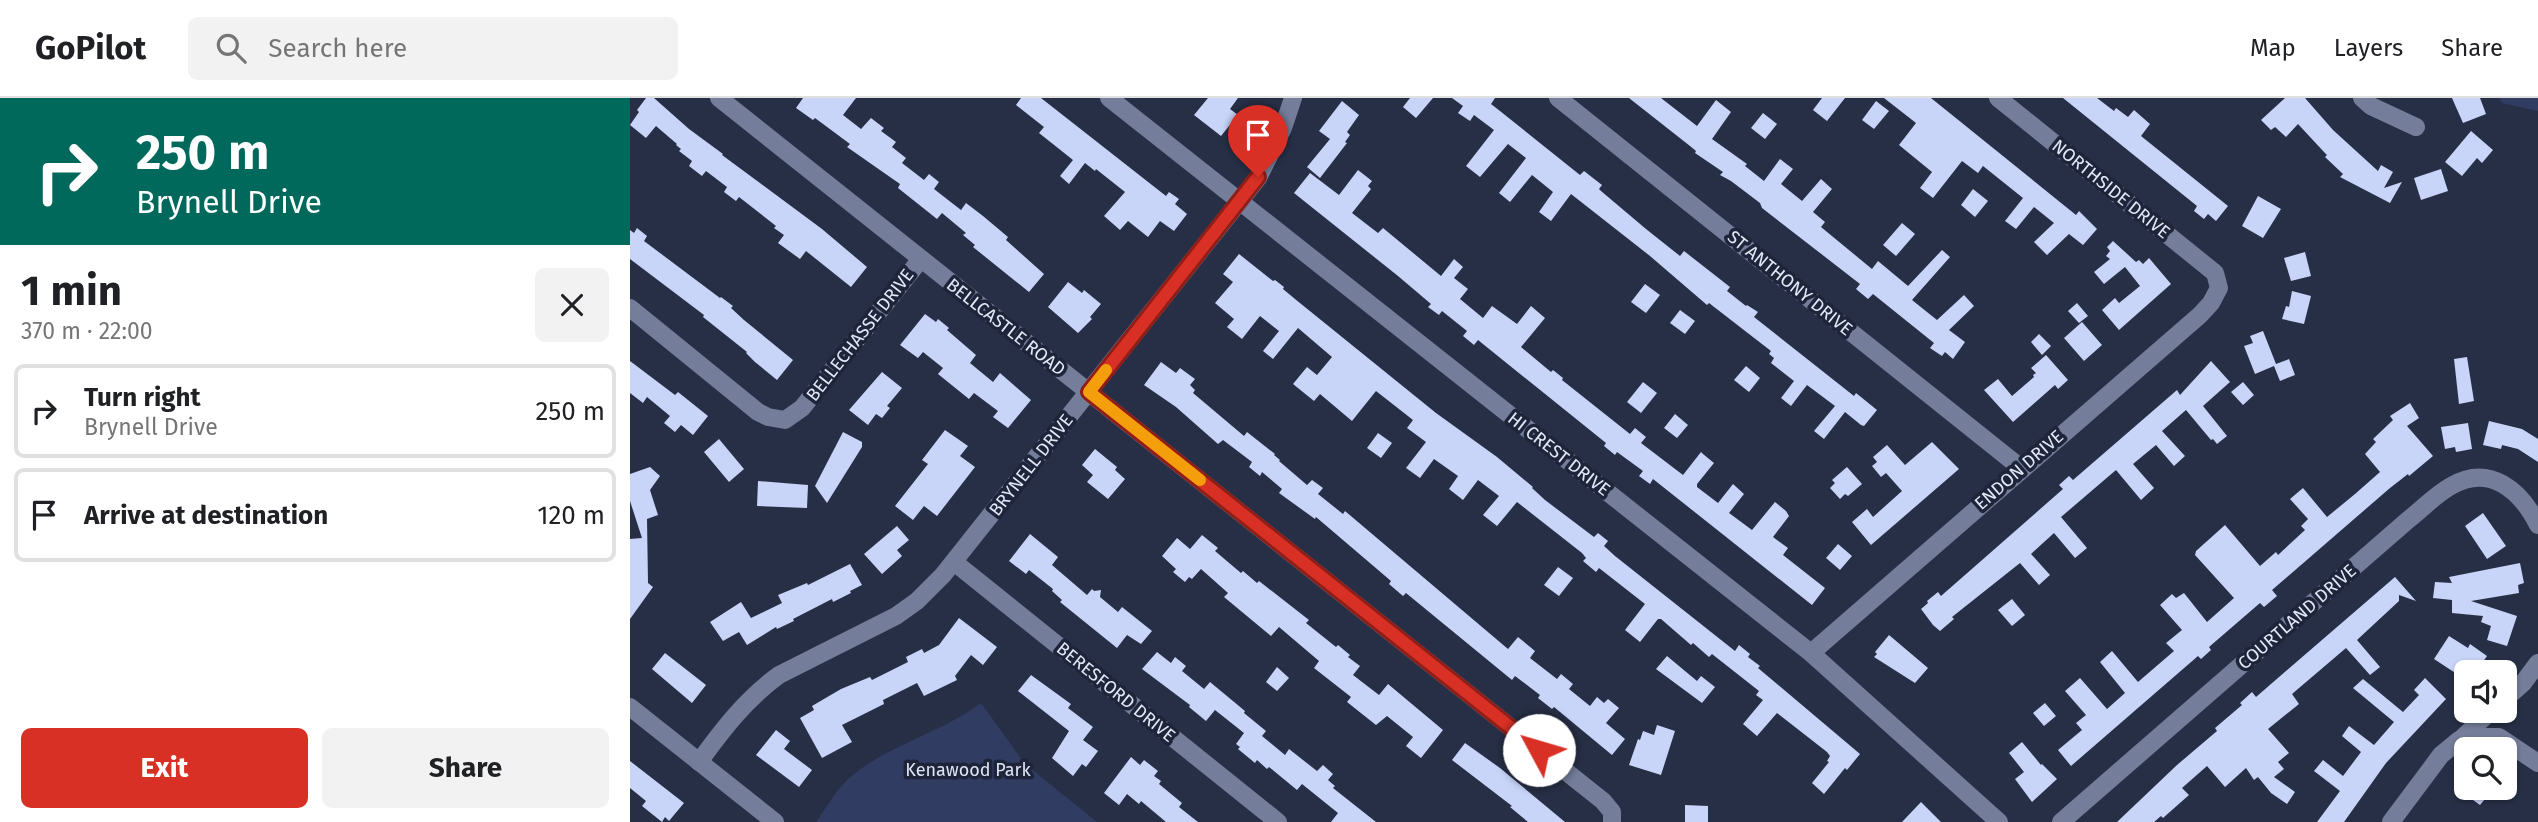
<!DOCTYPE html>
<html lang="en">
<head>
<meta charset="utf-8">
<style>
	:root { --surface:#fff; --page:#f2f2f2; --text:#202124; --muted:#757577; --line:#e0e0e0; --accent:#d93025 }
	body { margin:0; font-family:"Fira Sans",sans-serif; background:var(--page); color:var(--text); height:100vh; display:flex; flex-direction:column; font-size:26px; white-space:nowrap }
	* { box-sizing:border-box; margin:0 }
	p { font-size:23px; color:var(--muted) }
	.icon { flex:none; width:38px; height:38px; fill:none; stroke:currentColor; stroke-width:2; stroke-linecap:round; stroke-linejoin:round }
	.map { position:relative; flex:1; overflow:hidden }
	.side { display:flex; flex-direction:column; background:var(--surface); width:630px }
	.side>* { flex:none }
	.guide { background:#00695c; color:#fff; overflow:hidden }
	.tools { position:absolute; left:1824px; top:562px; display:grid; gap:14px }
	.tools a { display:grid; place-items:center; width:63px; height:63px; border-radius:10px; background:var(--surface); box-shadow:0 2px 5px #0004; font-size:35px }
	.pin { position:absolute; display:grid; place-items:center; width:60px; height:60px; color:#fff; margin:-72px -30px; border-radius:50% 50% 50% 0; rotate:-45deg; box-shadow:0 0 7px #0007 }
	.pin .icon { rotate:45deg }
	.me { position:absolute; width:77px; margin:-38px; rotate:309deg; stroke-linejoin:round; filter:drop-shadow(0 0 5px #0008) }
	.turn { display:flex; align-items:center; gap:24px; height:147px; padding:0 21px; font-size:32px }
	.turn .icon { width:91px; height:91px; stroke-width:2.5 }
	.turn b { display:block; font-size:49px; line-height:60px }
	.round { display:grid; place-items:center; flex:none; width:74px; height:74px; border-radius:10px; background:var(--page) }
	.overview { display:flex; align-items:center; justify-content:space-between; height:119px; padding:0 21px }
	h1 { font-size:42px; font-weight:700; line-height:52px }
	.cta { display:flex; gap:14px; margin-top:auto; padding:14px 21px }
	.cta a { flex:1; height:80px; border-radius:10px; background:var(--accent); color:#fff; font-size:28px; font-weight:700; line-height:80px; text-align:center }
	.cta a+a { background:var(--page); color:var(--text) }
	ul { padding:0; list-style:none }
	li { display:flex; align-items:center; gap:21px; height:94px; margin:0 14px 10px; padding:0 7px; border:4px solid var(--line); border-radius:10px }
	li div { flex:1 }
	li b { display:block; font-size:26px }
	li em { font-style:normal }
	header { display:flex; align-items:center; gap:42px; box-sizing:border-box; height:98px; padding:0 35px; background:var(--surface); border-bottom:2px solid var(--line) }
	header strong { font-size:33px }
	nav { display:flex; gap:38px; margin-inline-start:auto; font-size:24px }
	.search { width:490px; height:63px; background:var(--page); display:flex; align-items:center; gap:18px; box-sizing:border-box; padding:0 24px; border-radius:10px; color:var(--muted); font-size:26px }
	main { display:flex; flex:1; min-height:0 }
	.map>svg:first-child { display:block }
</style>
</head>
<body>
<header>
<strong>GoPilot</strong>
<div class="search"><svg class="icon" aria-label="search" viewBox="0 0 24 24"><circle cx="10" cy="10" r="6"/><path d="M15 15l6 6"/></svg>Search here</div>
<nav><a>Map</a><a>Layers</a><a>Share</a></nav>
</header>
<main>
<section class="side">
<div class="guide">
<div class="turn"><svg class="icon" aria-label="right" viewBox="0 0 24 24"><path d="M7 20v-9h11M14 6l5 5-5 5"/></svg><div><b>250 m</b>Brynell Drive</div></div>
</div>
<div class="overview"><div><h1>1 min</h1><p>370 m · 22:00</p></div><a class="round"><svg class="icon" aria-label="close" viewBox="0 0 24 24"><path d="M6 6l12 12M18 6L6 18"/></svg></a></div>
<ul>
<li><svg class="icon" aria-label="right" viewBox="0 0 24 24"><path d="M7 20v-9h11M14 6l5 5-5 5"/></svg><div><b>Turn right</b><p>Brynell Drive</p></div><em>250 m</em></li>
<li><svg class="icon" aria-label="arrive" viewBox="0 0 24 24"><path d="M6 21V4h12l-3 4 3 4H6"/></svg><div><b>Arrive at destination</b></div><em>120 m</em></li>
</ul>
<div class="cta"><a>Exit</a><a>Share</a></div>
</section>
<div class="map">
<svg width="1908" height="724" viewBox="0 0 1908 724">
	<rect width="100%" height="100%" fill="#272f46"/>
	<g fill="#313c63">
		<polygon points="1870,0 1908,0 1908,13 1872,5"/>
		<path d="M351 605 395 666 467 724H186C197 709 208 688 223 677 259 647 311 635 351 605Z"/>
	</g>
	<g fill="#c8d4f8">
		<polygon points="16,0 24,0 59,31 93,56 92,57 192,131 237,169 221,189 176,153 170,161 148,145 154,137 144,130 146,128 109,99 106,103 94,94 97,89 76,73 72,78 59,68 62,63 49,53 51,51 46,47 47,46 26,28 16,40 0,27 9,14 7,12"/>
		<polygon points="173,0 226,0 213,17 231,31 241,20 254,30 251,33 266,44 262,49 276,60 272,65 294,82 299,76 309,84 304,91 331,112 336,105 353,118 378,139 376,142 414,176 399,194 343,149 345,147 333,137 336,135 312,115 307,121 268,90 270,86 217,49 220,46 185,20 183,22 166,10"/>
		<polygon points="391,0 411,0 536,98 539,94 549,101 545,106 557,116 544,133 530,123 518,139 498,123 490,132 474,118 495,94 466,71 465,73 455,65 439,86 430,78 443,62 409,35 414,29 386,7"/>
		<polygon points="578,0 608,0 600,11 608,17 591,38 564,17"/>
		<polygon points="780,0 803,0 786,20 773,9"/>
		<polygon points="822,0 865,0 861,6 870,13 950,77 954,73 972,87 969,91 971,93 1016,131 1050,158 1054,153 1100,189 1097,193 1116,208 1117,207 1128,214 1124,219 1224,298 1226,295 1247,312 1234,328 1231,327 1215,314 1194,341 1184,333 1205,308 1177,287 1161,308 1151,300 1164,283 1141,265 1144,260 1139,256 1141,253 1079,205 1077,207 1020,158 941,96 921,123 909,114 923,94 902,77 880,104 869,95 896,60 878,46 850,79 836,68 864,32 844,17 840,23 828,15 833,8"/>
		<polygon points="999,0 1031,0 1067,28 1086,2 1101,14 1082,41 1117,66 1115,68 1134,83 1150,61 1163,71 1151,86 1172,103 1191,81 1202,91 1183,114 1195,124 1191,129 1242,171 1248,163 1278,188 1312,152 1320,159 1282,202 1307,222 1334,197 1344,208 1319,232 1335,244 1323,261 1315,254 1312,258 1300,250 1304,245 1243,196 1238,201 1226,191 1230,186 1132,110 1130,105 1101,83 1090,77 1093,74 1065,55 1066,53 1060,48"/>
		<polygon points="1192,0 1215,0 1197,23 1183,12"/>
		<polygon points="1254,0 1301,0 1446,117 1449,113 1467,131 1453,147 1439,136 1417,157 1404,144 1424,125 1404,109 1386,131 1375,123 1393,100 1353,68 1348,75 1332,63 1303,100 1290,90 1302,74 1269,47 1286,25"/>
		<polygon points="1433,0 1467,0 1484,13 1486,10 1498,19 1504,12 1520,26 1511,38 1598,108 1586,123 1578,116 1574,121 1564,113 1567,108"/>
		<polygon points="1655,0 1675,0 1703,32 1748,73 1751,67 1763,74 1754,90 1772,84 1760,105 1710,79 1713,76 1695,59 1697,57 1694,54 1668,26 1656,39 1645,29 1641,32 1631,22"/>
		<polygon points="1822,0 1850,0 1856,16 1833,25"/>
		<polygon points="712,3 729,17 717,34 720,37 715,44 717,45 690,80 677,69 700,41 689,33"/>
		<polygon points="1246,3 1259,13 1244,31 1232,22"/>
		<polygon points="1133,15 1147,26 1135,41 1121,30"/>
		<polygon points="1841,33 1863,52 1852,65 1847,60 1832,78 1815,64"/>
		<polygon points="1811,71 1818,93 1791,102 1784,80"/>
		<polygon points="728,72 742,83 738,88 741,91 722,115 748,135 753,130 811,178 824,161 833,169 824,180 838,191 830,201 853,220 862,208 887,226 901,208 915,220 891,249 921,274 923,272 933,280 932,282 1000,336 1005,330 1016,339 1011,345 1053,377 1071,354 1073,356 1084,365 1067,386 1067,389 1088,405 1103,386 1114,396 1099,415 1122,432 1145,404 1156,413 1159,418 1143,439 1158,450 1153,457 1195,490 1182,507 1023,381 1020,386 1009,378 1013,373 987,354 985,357 974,348 976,345 848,242 844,247 833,238 837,233 812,213 809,217 798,209 801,206 768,178 664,95 680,75 709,97"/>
		<polygon points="1343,91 1358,103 1345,119 1331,107"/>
		<polygon points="1628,98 1651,111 1633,140 1612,128"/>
		<polygon points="1272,125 1285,136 1266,158 1253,147"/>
		<polygon points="7,130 17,138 14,143 90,200 91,199 103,208 101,210 114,222 163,262 147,282 125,264 116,255 117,254 73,219 74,217 0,161 0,132 4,135"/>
		<polygon points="1483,143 1506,164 1509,162 1513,166 1519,160 1541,186 1489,232 1472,212 1485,200 1489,205 1510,188 1495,169 1474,186 1464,174 1480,161 1476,158 1480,153 1477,149"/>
		<polygon points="1675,154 1681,178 1661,183 1654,160"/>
		<polygon points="609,156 643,183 645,182 654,189 653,191 665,201 806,315 867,359 903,389 902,390 915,402 964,439 968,435 978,443 974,448 985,458 1105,553 1109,547 1120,556 1118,559 1130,568 1128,570 1230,656 1217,672 1215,670 1194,696 1182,685 1199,664 1197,663 1200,658 1197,654 1147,615 1127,638 1113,626 1133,602 1126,597 1129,593 1082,556 1079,559 1063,545 1061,547 1031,521 1028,521 1010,544 995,532 1015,506 969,470 966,474 953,463 956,460 952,455 887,404 867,428 853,417 869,398 848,382 833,402 819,391 828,378 804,361 790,380 776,370 796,344 777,330 783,322 746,293 722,323 690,296 684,303 663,286 677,269 687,277 702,259 668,230 643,261 633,253 649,233 630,218 612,241 597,229 604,221 585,205 603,184 593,176"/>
		<polygon points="438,184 452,195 454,192 471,206 460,219 462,221 448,235 418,209"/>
		<polygon points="1015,186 1030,197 1016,215 1001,204"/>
		<polygon points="1662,193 1681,198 1674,226 1652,221 1656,208 1659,209"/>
		<polygon points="1447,205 1458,218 1449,225 1438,213"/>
		<polygon points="1050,212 1065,223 1055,236 1040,225"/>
		<polygon points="295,216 306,224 308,221 319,230 317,232 346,257 340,265 363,284 370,275 401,302 378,330 363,319 368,313 344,295 339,301 308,276 313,270 293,254 288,260 270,247"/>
		<polygon points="1452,224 1472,247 1454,263 1434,240"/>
		<polygon points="1633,233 1646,266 1659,261 1665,277 1650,283 1644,268 1625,276 1614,248 1623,245 1620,238"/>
		<polygon points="1409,236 1421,248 1412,257 1401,244"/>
		<polygon points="1416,257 1438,282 1428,291 1425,287 1383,324 1354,292 1368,281 1382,298 1404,279 1403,277 1406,275 1401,270"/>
		<polygon points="1837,259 1844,303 1829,306 1824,261"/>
		<polygon points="0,263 45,297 48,294 78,318 63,337 51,327 45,334 34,325 40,318 17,299 13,305 0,295"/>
		<polygon points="1581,263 1600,284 1573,308 1597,338 1587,346 1583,341 1581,342 1556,312 1532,333 1555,358 1544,368 1526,347 1503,366 1524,390 1511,402 1486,372 1431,419 1457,450 1445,460 1424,435 1401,456 1420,477 1409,487 1390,465 1322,519 1324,521 1310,533 1303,527 1291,511 1298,505 1297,503 1308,494 1311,498 1433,391 1429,387 1439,378 1443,382 1547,292 1550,297"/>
		<polygon points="531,264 546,275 550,270 565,281 560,287 565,292 563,295 614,338 617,334 645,356 644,357 650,362 649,363 677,387 682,382 693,390 688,396 713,416 715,413 878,551 888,539 905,553 900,560 927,581 931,576 943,586 939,591 960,608 967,599 974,605 978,601 989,610 976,625 995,641 982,657 924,609 922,611 908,600 910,597 885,578 882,582 776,495 773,498 759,486 761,483 686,419 685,421 649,395 652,391 632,374 630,378 619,369 622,364 593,342 588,346 546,309 514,287"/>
		<polygon points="1116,268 1130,280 1119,294 1104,282"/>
		<polygon points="252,274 272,290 257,308 260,310 252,320 246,316 238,327 219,312"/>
		<polygon points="1013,284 1027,295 1011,315 997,304"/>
		<polygon points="1613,284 1624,297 1613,307 1601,294"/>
		<polygon points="1780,305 1789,320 1777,328 1803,358 1779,378 1778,376 1760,390 1642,492 1647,498 1634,509 1630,505 1579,549 1581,552 1571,561 1568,558 1441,668 1428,652 1452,632 1446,625 1456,617 1435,593 1450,580 1477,611 1495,595 1470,564 1482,553 1508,584 1544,553 1536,545 1552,532 1530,507 1542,496 1546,500 1554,495 1577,524 1604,500 1565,457 1566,453 1595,427 1630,468 1646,454 1648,457 1675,432 1671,428 1678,421 1660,401 1673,390 1697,419 1725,396 1750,374 1735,356 1746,344 1743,341 1763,322 1760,318"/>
		<polygon points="1045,316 1058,327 1047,340 1034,330"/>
		<polygon points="1859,323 1892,331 1908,341 1908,364 1888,351 1872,347 1871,351 1853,347"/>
		<polygon points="1838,325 1842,351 1826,354 1825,349 1815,351 1811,329"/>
		<polygon points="315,332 338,348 330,358 345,369 307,418 294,408 283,422 265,408 298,366 292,362"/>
		<polygon points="213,334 232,344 232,349 197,405 185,388"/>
		<polygon points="748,335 762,345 751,360 737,350"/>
		<polygon points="89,341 114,371 99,384 74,354"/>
		<polygon points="1302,344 1329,371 1241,447 1222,424 1237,411 1243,419 1272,393 1256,375 1251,379 1242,368 1247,364 1243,359 1257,347 1275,367"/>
		<polygon points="465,351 487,369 485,372 495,381 478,401 457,384 463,377 452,367"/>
		<polygon points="20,369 30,378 20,392 28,417 17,421 18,485 23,489 0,521 0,441 12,440 0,403 0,376"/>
		<polygon points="1217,369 1232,386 1218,398 1215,396 1210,401 1200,390 1205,385 1202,382"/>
		<polygon points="128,383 178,387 177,410 127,408"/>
		<polygon points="1853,415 1876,448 1857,461 1835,428"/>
		<polygon points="267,428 279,442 267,452 272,458 252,476 234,456"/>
		<polygon points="400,436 428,459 422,467 457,497 462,491 464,493 471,492 470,499 488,514 492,509 522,533 511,546 497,537 487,550 430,504 432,502 422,493 423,491 399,472 396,476 379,463"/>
		<polygon points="572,437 588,450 585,453 611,475 613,473 627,485 629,483 679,522 676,525 706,549 708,547 720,557 718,559 730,568 723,577 749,597 758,586 813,632 791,660 776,648 783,639 757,618 746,627 717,604 721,599 684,570 689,563 649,529 641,538 594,499 598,495 571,471 562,481 559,479 555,484 543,474 546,471 532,458 547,440 560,451"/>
		<polygon points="1208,446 1222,458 1210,472 1196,460"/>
		<polygon points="1890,465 1894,485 1888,487 1889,495 1841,503 1887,518 1877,548 1857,542 1861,528 1851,524 1853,518 1822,515 1822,502 1803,500 1805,484 1822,485 1819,479"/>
		<polygon points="220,466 232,487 220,493 221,495 203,504 202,501 163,521 164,523 147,531 146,529 117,547 109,534 93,543 80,524 111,504 121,520 152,505 148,497 177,485 178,487"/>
		<polygon points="928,469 943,480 929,498 914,487"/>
		<polygon points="1765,479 1786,503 1769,497 1769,503 1727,542 1750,569 1740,577 1716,550 1662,596 1669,606 1638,631 1659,655 1648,664 1654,671 1644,679 1665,694 1657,706 1641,695 1628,679 1624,682 1616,670 1595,689 1577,668 1552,690 1559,697 1533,720 1531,718 1524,724 1487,724 1547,667 1587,633 1585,630 1612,607 1610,605 1622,594 1626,599"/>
		<polygon points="1382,501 1395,517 1382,528 1368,512"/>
		<polygon points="329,520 367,549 353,567 341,557 325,578 327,582 294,598 287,585 253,602 254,606 212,627 222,644 192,660 170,620 184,612 182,608 211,591 240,579 242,582 278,564 276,559 292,551 294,555 309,547"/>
		<polygon points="1259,537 1298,570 1285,585 1244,559 1247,556 1245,554"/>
		<polygon points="1819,538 1838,550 1840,546 1857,558 1846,574 1836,574 1836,582 1804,561"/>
		<polygon points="527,554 541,565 545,559 556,568 552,573 574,591 580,584 615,613 614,615 636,633 632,638 655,657 659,651 687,673 693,667 703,676 698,682 705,688 703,690 746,724 701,724 708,715 672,686 667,692 639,669 637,671 627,662 625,665 608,651 610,649 606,646 614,635 585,612 576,623 559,609 560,607 512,571"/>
		<polygon points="35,555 76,587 62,605 22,571"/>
		<polygon points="1037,558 1067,583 1071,578 1085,589 1072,605 1026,571"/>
		<polygon points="647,569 659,580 647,593 636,584"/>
		<polygon points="401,577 441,606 438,610 463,629 453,642 468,653 456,669 452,666 443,678 422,660 439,633 388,593"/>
		<polygon points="1795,580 1816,601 1756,665 1714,724 1687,724 1710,693 1684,673 1693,662 1713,678 1731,654 1712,638 1719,628 1744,647 1764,624 1723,590 1733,581 1773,614 1789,597 1784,592"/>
		<polygon points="1415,605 1426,618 1414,628 1403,615"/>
		<polygon points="1027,627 1045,633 1031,677 999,667 1008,641 1010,642 1013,633 1024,637"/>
		<polygon points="146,632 160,643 154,651 182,672 169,689 126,657"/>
		<polygon points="1392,644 1411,667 1412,666 1427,681 1402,704 1385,681 1394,674 1379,655"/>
		<polygon points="835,645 870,670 935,724 898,724 880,709 882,708 822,662"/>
		<polygon points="501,659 510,667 514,662 528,673 524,678 531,683 529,686 552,705 549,709 568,724 536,724 511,703 509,706 497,696 489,707 474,695"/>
		<polygon points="0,663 54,705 39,723 35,719 32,724 12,708 16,703 0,690"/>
		<polygon points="1826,690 1864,690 1850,707"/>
		<polygon points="1291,704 1311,724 1272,724"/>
		<polygon points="1055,707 1078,708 1078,724 1055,724"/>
	</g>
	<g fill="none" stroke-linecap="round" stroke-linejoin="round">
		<g stroke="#747d99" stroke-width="18">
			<polyline points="89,0 973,703 982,714 982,724"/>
			<polyline points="479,0 1181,555 1369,724"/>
			<polyline points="928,0 1391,370"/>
			<polyline points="1732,0 1741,8 1786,29"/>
			<polyline points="0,210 128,314 138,319 155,322 172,310 291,161"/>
			<polyline points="324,464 648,724"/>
			<polyline points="1181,555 1570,217 1581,205 1589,190 1585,175 1368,0"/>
			<polyline points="1874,602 1893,585 1908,565"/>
			<polyline points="0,609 145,724"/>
			<polyline points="1831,641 1862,612"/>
			<path d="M69 664C93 631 116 601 149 577L266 518 287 503 313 477 628 80 653 30 663 0"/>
			<path d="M1431 724 1778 422C1792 411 1805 397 1821 388 1860 365 1891 393 1908 427"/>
			<polyline points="1761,724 1811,657 1829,642 1844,639 1869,639 1908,665"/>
		</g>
	</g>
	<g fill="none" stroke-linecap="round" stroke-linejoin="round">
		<g stroke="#8d1f18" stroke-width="18">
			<polyline id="route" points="628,79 459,294 909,652"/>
		</g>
		<use href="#route" stroke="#d93025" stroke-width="12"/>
		<polyline stroke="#f59e0b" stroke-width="12" points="476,272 459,294 570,382"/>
	</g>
	<g text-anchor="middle" stroke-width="7" stroke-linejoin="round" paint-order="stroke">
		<g font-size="18" fill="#e3e8f7" stroke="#1e253b">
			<text transform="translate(1481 91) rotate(39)" y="6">NORTHSIDE DRIVE</text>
			<text transform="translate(1160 185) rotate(39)" y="6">ST ANTHONY DRIVE</text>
			<text transform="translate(376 229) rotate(38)" y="6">BELLCASTLE ROAD</text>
			<text transform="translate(230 237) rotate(-52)" y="6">BELLECHASSE DRIVE</text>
			<text transform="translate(929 356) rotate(38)" y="6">HI CREST DRIVE</text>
			<text transform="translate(401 367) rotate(-52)" y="6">BRYNELL DRIVE</text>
			<text transform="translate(1389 372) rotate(-41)" y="6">ENDON DRIVE</text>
			<text transform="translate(1667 519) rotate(-41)" y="6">COURTLAND DRIVE</text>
			<text transform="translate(486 594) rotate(39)" y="6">BERESFORD DRIVE</text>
		</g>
		<g font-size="18" fill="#dee4f4" stroke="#1e253b">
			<text x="338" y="678">Kenawood Park</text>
		</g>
	</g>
</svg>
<div class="tools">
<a><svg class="icon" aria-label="sound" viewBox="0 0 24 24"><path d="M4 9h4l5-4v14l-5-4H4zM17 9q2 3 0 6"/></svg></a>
<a><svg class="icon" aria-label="search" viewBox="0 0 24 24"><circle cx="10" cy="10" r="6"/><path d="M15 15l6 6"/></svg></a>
</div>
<div class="pin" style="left:628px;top:79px;background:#d93025"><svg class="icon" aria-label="arrive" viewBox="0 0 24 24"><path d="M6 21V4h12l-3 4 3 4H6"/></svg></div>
<svg class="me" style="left:909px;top:652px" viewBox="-20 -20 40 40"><circle r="19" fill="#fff"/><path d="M0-13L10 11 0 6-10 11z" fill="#d93025"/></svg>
</div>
</main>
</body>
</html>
